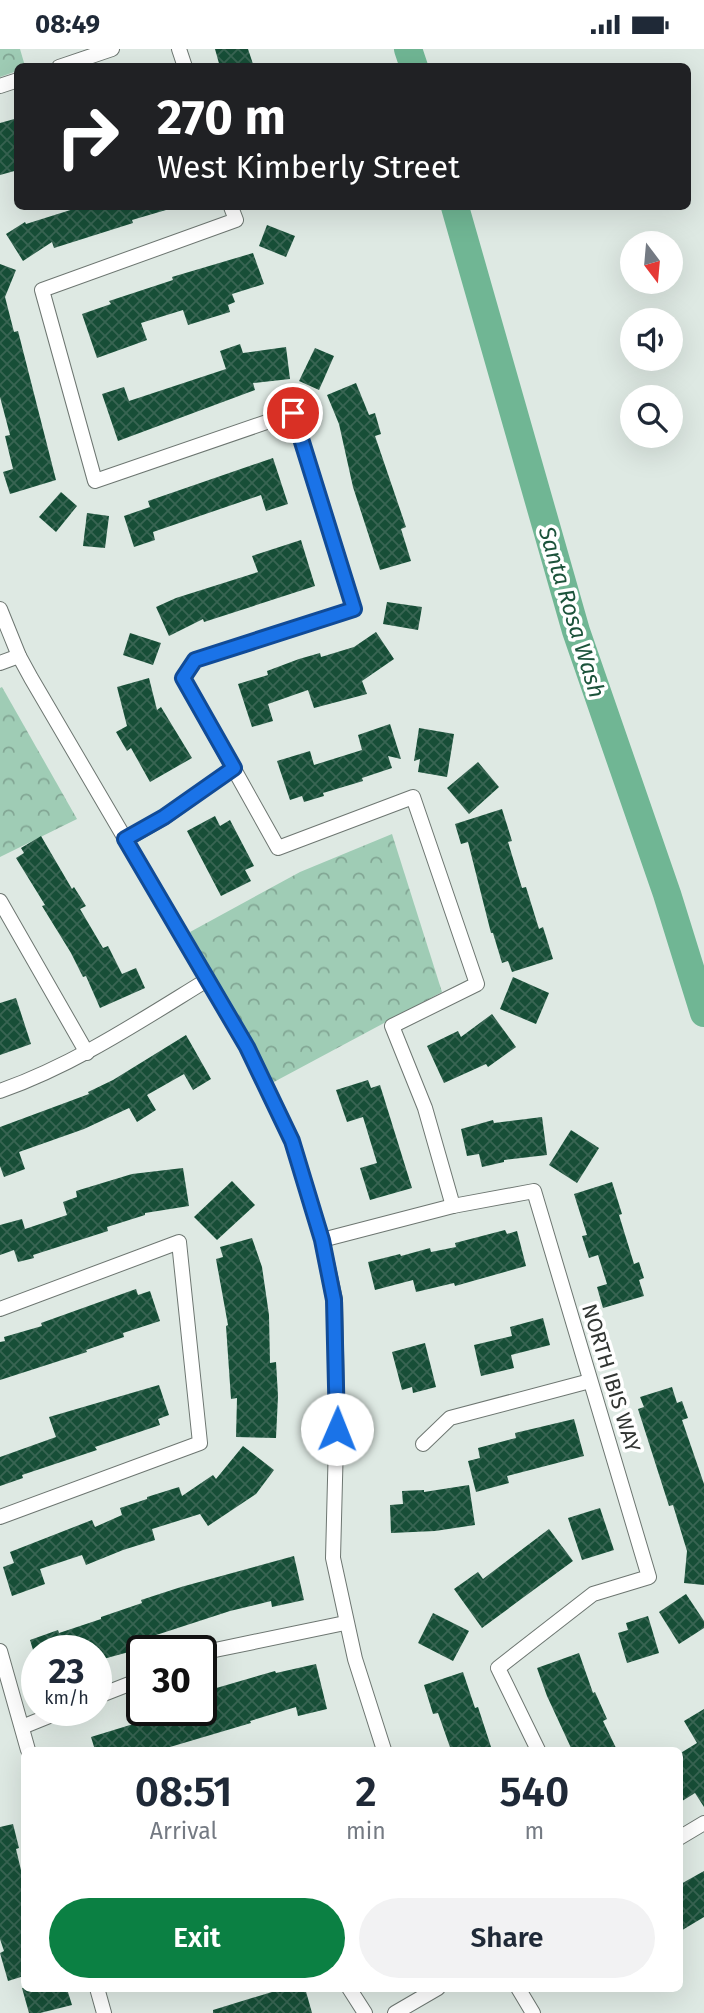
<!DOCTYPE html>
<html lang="en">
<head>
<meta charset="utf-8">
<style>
	:root { --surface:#fff; --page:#f2f2f3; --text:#1f2937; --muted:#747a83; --accent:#0b8043 }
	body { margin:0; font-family:"Fira Sans",sans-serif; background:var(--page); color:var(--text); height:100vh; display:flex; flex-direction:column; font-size:26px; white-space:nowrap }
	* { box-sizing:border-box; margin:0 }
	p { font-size:23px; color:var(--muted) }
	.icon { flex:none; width:38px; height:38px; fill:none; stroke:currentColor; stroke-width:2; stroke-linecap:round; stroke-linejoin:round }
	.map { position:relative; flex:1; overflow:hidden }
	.side { position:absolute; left:21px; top:1698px; width:662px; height:245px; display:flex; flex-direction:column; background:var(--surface); border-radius:10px; box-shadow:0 7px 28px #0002 }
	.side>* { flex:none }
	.guide { position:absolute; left:14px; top:14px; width:677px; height:147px; border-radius:10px; box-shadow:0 7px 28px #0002; background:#202124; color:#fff; overflow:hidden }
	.needle { width:46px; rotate:164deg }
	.controls { position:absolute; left:620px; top:182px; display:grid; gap:14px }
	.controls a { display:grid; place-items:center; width:63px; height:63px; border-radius:50%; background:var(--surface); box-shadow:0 7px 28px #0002; font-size:35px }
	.speed { position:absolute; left:21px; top:1586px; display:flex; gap:14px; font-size:35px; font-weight:700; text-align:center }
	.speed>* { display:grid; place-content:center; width:91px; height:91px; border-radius:50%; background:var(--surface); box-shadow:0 7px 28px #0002; line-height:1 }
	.speed small { font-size:18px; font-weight:400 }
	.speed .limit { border:4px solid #111; border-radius:10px; background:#fff; color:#111 }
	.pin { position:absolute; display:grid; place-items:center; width:60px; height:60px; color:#fff; margin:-30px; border:4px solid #fff; border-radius:50%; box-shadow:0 2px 7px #0007 }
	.me { position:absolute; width:77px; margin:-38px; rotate:1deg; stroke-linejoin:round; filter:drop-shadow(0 0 5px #0008) }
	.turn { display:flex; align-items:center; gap:24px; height:147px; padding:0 28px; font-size:32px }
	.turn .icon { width:91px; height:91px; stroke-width:2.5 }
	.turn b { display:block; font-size:49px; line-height:60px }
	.eta { display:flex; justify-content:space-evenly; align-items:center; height:119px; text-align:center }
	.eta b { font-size:42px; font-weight:600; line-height:49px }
	.cta { display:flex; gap:14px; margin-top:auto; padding:14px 28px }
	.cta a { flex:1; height:80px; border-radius:42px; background:var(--accent); color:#fff; font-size:28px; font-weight:600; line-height:80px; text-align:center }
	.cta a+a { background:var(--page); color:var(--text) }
	.status { display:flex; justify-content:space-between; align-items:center; height:49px; padding:0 35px; background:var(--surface); direction:ltr }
	.status svg { height:19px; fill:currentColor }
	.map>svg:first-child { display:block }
</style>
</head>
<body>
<div class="status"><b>08:49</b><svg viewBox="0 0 49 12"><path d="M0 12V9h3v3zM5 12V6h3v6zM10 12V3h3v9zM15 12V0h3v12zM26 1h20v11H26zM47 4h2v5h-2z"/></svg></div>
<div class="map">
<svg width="704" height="1964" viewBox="0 0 704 1964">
	<defs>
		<pattern id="park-crowns" width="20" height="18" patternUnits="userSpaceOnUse" patternTransform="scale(1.75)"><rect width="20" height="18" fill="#9fccb5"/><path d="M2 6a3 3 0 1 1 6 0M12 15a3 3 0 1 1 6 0" fill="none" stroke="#82a694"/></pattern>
		<pattern id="building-cross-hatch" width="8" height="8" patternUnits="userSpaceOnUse" patternTransform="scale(1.75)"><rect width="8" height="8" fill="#174e37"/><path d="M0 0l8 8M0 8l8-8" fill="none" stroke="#396553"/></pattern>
	</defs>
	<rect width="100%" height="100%" fill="#dee9e3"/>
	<g fill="url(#park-crowns)">
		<polygon points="0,0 20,0 25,17 18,18 17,22 0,28"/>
		<polygon points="2,638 77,770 0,808 0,639"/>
		<polygon points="392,785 442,943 272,1034 190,883 300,823"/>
	</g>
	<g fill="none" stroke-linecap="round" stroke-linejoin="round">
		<g stroke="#70b694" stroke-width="28">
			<polyline points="408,0 414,18"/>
			<polyline points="455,158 576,582 667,845 704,964"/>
		</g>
	</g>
	<g fill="url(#building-cross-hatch)">
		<polygon points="215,0 248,0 254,18 220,18"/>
		<polygon points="18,69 18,121 0,126 0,74"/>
		<polygon points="80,158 166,158 166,161 132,171 133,174 54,199 52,193 23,212 6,185 25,173 26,175"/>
		<polygon points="267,176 295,187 286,208 259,197"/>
		<polygon points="253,204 264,235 232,245 235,253 228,256 230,263 188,276 183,261 141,274 147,291 97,309 82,265 111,255 109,252 173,231 172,228"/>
		<polygon points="0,215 16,221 5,248 14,283 18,282 56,431 10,445 3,423 13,420 5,387 10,386 0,348"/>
		<polygon points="240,295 243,304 286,298 290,330 253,334 255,341 118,392 102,345 124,338 129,352 226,320 220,302"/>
		<polygon points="315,299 334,307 319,341 299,332"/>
		<polygon points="356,334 369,366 375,364 381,385 375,387 406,478 401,480 411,512 380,521 353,438 339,375 327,346"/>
		<polygon points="273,409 288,455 266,462 261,446 153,483 155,491 134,498 124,467 150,458 148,452"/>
		<polygon points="61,443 77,457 56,483 39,468"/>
		<polygon points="87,464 109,467 105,499 83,497"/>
		<polygon points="301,491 315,537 204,573 203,570 169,587 156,558 176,549 258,523 252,507"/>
		<polygon points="387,553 422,558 418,581 383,575"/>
		<polygon points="376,583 394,610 362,632 367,645 314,659 308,641 268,655 273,672 252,678 238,635 268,626 267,622 299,610 320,604 321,608 354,598"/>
		<polygon points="130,584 161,594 153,616 123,606"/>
		<polygon points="149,629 157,661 161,658 192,709 150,733 131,699 127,702 116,683 127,677 117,638"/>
		<polygon points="390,675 401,710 388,707 392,719 362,729 363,732 323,744 324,747 304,753 302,747 290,751 277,712 310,702 314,716 362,701 358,686"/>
		<polygon points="419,679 454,685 447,728 418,723 420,710 414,712"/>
		<polygon points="478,713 499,738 469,765 447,739"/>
		<polygon points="502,760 512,792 508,793 522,839 526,838 539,880 543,878 553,910 512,923 508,912 502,914 493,884 491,884 468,793 461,795 455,775"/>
		<polygon points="215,767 220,777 230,771 254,817 245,821 251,832 221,847 187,782"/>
		<polygon points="41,787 72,840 74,838 86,857 80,860 103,899 108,897 122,925 136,919 145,939 100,959 86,927 83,928 71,904 42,857 45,856 16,809 24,804 21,799"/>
		<polygon points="513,928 549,944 536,975 500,960"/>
		<polygon points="16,949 31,995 0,1006 0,954"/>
		<polygon points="492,965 516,998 488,1018 486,1015 444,1034 427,997 458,982 461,988"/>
		<polygon points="186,986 211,1030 193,1041 184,1025 147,1046 156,1061 137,1073 129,1059 84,1080 19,1103 25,1120 4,1128 0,1117 0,1078 89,1045 88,1043 113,1031"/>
		<polygon points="368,1031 371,1039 380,1036 412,1139 370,1151 360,1119 377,1114 363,1068 347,1073 336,1041"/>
		<polygon points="542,1068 547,1106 504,1111 504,1113 482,1118 479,1105 467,1107 461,1080 493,1071 494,1074"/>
		<polygon points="571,1081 599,1099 577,1134 549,1116"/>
		<polygon points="183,1119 189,1157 145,1164 145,1166 107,1178 108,1182 33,1206 34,1209 18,1213 14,1201 0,1206 0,1176 22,1170 25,1180 67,1166 63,1153 77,1148 76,1142 132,1125"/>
		<polygon points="232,1132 255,1156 217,1191 194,1168"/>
		<polygon points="612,1133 622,1165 619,1166 634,1215 639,1213 644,1229 639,1231 644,1247 603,1259 597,1238 607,1235 598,1206 589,1209 582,1187 587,1186 574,1145"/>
		<polygon points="505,1181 507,1185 517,1182 526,1217 455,1237 454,1234 416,1243 413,1231 375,1241 368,1213 400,1205 401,1207 430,1199 431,1203 456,1198 455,1194"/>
		<polygon points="252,1189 262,1218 269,1266 270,1314 276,1313 278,1347 276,1389 236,1388 237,1349 231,1350 226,1277 228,1276 216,1210 223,1208 220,1198"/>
		<polygon points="136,1240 138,1246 150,1242 160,1272 123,1284 124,1288 86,1301 87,1303 0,1331 0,1293 5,1292 4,1288 42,1277 41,1274"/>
		<polygon points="543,1269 550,1296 511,1306 514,1319 481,1327 474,1296 512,1287 510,1278"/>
		<polygon points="425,1294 436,1338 413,1344 412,1338 402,1341 392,1303"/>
		<polygon points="159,1336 169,1366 158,1370 160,1376 95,1398 97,1401 22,1426 23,1429 0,1437 0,1408 56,1388 49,1368"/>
		<polygon points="672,1338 677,1354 682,1352 688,1369 682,1371 704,1435 704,1536 684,1534 687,1502 673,1456 669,1457 638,1360 644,1358 640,1348"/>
		<polygon points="574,1370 584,1407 507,1427 509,1434 476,1443 468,1412 480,1409 478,1399 516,1389 515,1384"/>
		<polygon points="243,1397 274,1421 256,1445 208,1477 200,1465 152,1480 155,1491 123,1501 86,1516 82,1506 40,1520 45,1535 12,1547 3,1518 14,1514 10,1503 92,1471 95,1478 122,1466 120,1459 147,1450 147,1448 179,1438 182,1447 213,1426 216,1430"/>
		<polygon points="469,1436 475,1476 435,1482 391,1484 390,1456 403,1455 402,1442 424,1441 424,1443"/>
		<polygon points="600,1459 614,1501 582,1511 568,1469"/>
		<polygon points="549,1480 573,1512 482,1579 454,1540 478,1523 483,1530"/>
		<polygon points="294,1507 304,1551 272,1558 271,1552 230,1562 144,1590 147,1598 96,1612 96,1601 33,1601 30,1591 58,1581 59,1584 101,1570 101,1568 142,1554 141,1551 181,1538"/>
		<polygon points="686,1545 704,1572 704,1579 679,1595 659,1563"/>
		<polygon points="433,1564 469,1582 453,1612 418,1594"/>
		<polygon points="648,1567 659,1604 627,1614 618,1584 628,1581 626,1574"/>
		<polygon points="579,1604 593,1644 595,1643 607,1670 603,1672 617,1701 572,1701 547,1647 537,1619"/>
		<polygon points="316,1615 327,1660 298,1667 296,1658 250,1672 251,1674 170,1698 171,1701 95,1701 91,1688 179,1661 211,1661 206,1642 275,1622 276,1624"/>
		<polygon points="463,1623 475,1659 478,1658 492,1701 451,1701 438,1664 433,1665 424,1636"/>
		<polygon points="704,1660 704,1758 695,1744 679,1754 679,1705 697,1694 684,1672"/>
		<polygon points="13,1775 19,1799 16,1800 24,1834 24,1927 8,1932 0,1904 4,1902 0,1890 0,1778"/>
		<polygon points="704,1822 704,1868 679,1883 679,1836"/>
		<polygon points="22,1939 52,1939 54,1943 67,1940 72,1956 40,1964 29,1964"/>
		<polygon points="285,1939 305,1939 312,1964 213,1964 213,1961"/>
	</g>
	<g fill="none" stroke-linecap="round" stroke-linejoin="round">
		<g stroke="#6d7671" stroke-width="16">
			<g id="minor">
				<polyline points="179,0 185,18"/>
				<polyline points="59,18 112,0"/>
				<polyline points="0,37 18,31"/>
				<polyline points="231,158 236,171 42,241 95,432 293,364 354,560 195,611 183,629 278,799 413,748 477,935 392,977 425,1059 453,1157"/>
				<polyline points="0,560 19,607 31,629 247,998 292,1092 322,1191 335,1250 337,1354 333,1509 355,1610 384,1701"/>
				<polyline points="0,614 19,607"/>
				<polyline points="125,791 165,768 234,719"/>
				<polyline points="0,852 87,1004"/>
				<path d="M0 1042C74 1016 140 972 207 931"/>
				<polyline points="322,1191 453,1157 534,1142 649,1528 593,1545 498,1619 538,1701"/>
				<polyline points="0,1260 179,1193 200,1394 0,1468"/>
				<polyline points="423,1395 450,1369 590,1332"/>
				<polyline points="0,1602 28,1701"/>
				<polyline points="201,1607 215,1601 345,1574"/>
				<polyline points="96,1648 142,1630"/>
				<polyline points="22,1678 64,1661"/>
				<polyline points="679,1789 704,1774"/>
				<polyline points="97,1939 104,1964"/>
				<polyline points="349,1939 365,1964"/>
				<polyline points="518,1939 533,1964"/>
				<polyline points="395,1964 438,1939"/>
			</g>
		</g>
		<use href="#minor" stroke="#fff" stroke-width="14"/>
	</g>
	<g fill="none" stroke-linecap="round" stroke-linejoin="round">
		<g stroke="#114b97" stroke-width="18">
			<polyline id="route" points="293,364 354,560 195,611 183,629 234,719 164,768 125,790 247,998 292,1092 322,1191 334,1251 337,1380"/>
		</g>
		<use href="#route" stroke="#1a73e8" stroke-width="12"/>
	</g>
	<g text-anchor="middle" stroke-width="7" stroke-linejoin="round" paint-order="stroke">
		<g font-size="21" fill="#313532" stroke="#fff">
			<text transform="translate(611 1329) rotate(73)" y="7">NORTH IBIS WAY</text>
		</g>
		<g font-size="23" font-style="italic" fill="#1c533b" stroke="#fff">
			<text transform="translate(572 563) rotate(73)" y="8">Santa Rosa Wash</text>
		</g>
	</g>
</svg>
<div class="controls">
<a><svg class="needle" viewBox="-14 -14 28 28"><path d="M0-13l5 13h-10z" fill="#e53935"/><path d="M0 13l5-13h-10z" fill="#747a83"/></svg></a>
<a><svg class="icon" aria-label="sound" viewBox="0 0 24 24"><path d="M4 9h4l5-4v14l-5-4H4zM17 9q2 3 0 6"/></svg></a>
<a><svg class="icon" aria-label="search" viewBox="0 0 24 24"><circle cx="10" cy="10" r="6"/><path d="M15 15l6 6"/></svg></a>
</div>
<div class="speed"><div>23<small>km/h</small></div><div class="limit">30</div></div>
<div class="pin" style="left:293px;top:364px;background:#d93025"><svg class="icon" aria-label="arrive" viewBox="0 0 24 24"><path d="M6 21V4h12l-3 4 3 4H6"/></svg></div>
<svg class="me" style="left:337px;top:1380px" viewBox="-20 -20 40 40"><circle r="19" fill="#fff"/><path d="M0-13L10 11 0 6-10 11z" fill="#1a73e8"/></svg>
<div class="guide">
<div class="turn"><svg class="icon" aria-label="right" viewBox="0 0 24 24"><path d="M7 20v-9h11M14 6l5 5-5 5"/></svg><div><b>270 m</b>West Kimberly Street</div></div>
</div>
<section class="side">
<div class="eta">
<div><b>08:51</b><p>Arrival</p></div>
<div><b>2</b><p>min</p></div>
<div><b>540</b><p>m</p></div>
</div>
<div class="cta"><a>Exit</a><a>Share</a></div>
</section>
</div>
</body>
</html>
